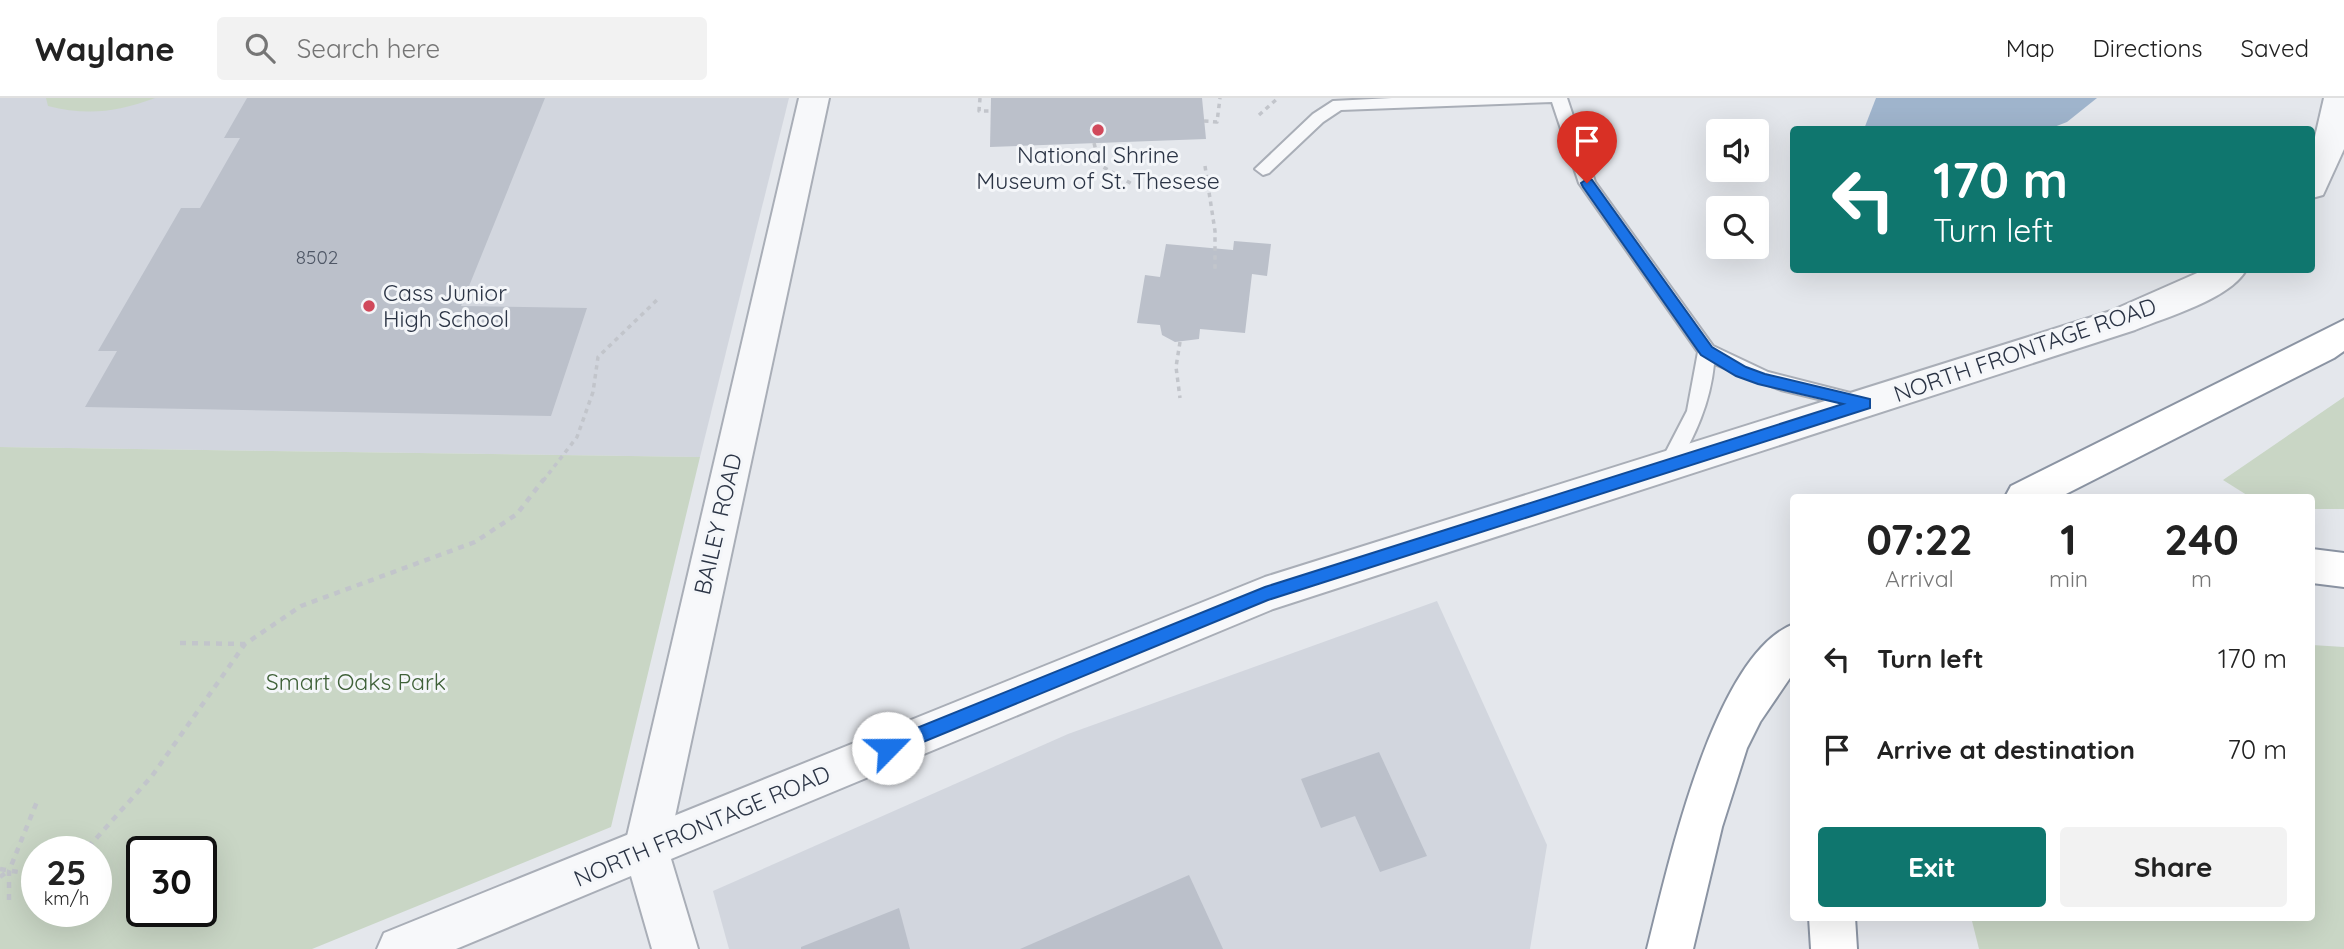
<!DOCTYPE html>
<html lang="en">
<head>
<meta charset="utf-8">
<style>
	:root { --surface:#fff; --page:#f2f2f2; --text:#222; --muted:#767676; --line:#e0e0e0; --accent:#0f766e }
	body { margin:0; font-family:Quicksand,sans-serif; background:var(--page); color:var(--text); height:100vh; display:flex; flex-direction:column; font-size:26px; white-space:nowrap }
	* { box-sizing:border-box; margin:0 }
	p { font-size:23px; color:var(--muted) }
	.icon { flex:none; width:38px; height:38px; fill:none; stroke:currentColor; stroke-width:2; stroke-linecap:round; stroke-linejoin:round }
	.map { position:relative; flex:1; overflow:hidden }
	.details { position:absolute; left:1790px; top:396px; width:525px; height:427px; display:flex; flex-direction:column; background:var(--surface); border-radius:7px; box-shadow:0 7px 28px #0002 }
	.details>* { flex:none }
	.top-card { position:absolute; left:1790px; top:28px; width:525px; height:147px; border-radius:7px; box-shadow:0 7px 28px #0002; background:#0f766e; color:#fff; overflow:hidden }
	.tools { position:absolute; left:1706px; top:21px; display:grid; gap:14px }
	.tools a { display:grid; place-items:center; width:63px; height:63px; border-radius:7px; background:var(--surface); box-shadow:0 7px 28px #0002; font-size:35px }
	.speed { position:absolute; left:21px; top:738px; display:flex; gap:14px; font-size:35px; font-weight:700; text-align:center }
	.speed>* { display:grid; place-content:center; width:91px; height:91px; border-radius:50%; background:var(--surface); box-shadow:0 7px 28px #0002; line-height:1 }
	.speed small { font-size:18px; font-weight:400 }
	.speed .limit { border:4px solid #111; border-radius:10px; background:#fff; color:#111 }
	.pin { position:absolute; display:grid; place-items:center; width:60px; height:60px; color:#fff; margin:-72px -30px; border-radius:50% 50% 50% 0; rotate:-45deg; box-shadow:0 0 7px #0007 }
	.pin .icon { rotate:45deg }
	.me { position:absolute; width:77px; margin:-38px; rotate:67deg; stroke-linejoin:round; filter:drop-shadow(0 0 5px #0008) }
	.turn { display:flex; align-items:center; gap:24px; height:147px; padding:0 28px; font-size:32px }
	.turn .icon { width:91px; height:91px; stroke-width:2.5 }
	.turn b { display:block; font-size:49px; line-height:60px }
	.eta { display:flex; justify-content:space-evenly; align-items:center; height:119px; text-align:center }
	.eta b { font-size:42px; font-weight:700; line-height:49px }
	.button { display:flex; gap:14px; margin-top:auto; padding:14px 28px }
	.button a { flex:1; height:80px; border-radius:7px; background:var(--accent); color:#fff; font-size:28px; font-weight:700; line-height:80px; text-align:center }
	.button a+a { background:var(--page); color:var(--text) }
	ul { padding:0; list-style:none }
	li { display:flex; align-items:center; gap:21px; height:91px; padding:0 28px }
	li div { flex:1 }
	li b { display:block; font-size:26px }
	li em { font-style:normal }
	header { display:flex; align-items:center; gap:42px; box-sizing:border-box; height:98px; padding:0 35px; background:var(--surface); border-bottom:2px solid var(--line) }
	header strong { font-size:33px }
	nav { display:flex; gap:38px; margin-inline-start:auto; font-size:24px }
	.search { width:490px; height:63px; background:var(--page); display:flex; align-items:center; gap:18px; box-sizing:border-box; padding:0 24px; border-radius:7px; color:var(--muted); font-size:26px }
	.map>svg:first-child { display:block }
</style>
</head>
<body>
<header>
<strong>Waylane</strong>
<div class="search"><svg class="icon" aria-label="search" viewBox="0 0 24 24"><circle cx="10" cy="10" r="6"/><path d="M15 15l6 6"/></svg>Search here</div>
<nav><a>Map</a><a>Directions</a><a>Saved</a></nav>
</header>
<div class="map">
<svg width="2344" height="851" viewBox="0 0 2344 851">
	<rect width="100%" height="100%" fill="#e4e7ec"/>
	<g fill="#d2d6de">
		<polygon points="0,0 789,0 700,359 0,349"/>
		<polygon points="1437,503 1547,747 1530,851 729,851 713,793 1068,636"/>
	</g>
	<g fill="#c9d6c5" fill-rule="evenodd">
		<path d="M46 0H155C118 14 87 18 48 8Z"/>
		<polygon points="2344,299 2344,411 2312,411 2312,399 2250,399 2223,382"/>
		<path d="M0 349 700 359 611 729 312 851H0ZM96 754V814H37V754ZM201 754V814H142V754Z"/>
		<polygon points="2312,547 2344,549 2344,851 1979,851 1971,819 2312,819"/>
	</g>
	<polygon fill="#9fb4cc" points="1876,0 2097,0 2067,24 2049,31 1864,31"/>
	<g fill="#bbc0ca">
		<polygon points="247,0 545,0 461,208 587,210 551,318 85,309 117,253 98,253 181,110 200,110 240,40 224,40"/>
		<polygon points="991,0 1202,0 1206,41 990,49"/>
		<polygon points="1234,143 1271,146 1267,178 1252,176 1245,235 1200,231 1199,241 1175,244 1162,237 1160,227 1137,225 1145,177 1160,179 1166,146 1233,152"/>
		<polygon points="1379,654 1427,758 1380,774 1355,718 1321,730 1301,681"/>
		<polygon points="1189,777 1223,851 1020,851"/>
		<polygon points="899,810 910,851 801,851 801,849"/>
	</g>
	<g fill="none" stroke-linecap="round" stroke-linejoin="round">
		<g stroke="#a9aeb7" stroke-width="4">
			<path id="service" d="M1392 0H1567L1595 84 1713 248 1768 274 1866 299 1869 304 1866 309 1860 311 1781 292 1714 266C1710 306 1695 338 1675 372H1661L1659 367 1687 313 1698 254 1579 85 1552 4 1341 12 1323 24 1269 75 1263 77 1255 71 1313 16 1333 3Z"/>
		</g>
		<g stroke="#a9aeb7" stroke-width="4">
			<g id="minor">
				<polygon points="2324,0 2344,0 2344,51 2323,97 2312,100 2312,52"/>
				<path d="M2204 172H2246C2230 201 2166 219 2135 232L1273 511 671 761 698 851H652L631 778 456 851H377L384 835 1265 479 2111 213Z"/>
			</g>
		</g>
		<g stroke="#a9aeb7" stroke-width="4">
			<polygon id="tertiary" points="799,0 829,0 668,751 662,766 646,773 630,766 624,751"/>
		</g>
		<g stroke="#8b94a3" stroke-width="4">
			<g id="motorway">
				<polygon points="2344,222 2344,253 2334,260 2060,399 2005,399 2011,388"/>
				<polygon points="2312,451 2344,455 2344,489 2312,485"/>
				<path d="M1794 526V574L1760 624 1747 650 1722 729 1693 851H1647C1667 773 1713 556 1794 526Z"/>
				<polygon points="1809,819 1855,819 1857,851 1811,851"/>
			</g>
		</g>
		<g stroke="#c2c5cb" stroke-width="3.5" stroke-dasharray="4.5 4.5" stroke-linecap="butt">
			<polyline points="980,0 979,13 991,13"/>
			<polyline points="1259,17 1278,0"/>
			<polyline points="1204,23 1217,24 1220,0"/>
			<polyline points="1094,45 1100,67 1132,86"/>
			<polyline points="1205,68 1215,133 1215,172"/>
			<polyline points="1180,244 1176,269 1180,300"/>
			<polyline points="543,383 577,339 593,294 598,259 660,199"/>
		</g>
		<g stroke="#c2c5cb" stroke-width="4.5" stroke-dasharray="6 6" stroke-linecap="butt">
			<polyline points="180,545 244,546"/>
			<polyline points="77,754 92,745 152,678 245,546 301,508 475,444 517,416 544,381"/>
			<polyline points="0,771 37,777"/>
			<polyline points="0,779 8,773"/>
			<polyline points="9,802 9,773 38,701"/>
		</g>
		<use href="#service" fill="#f7f8fa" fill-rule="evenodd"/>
		<use href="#minor" fill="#f7f8fa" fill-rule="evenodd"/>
		<use href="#tertiary" fill="#f7f8fa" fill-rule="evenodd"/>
		<use href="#motorway" fill="#fff" fill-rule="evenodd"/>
	</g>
	<polygon fill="#1a73e8" stroke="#114b97" stroke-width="2" points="1587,81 1592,82 1712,249 1746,269 1765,276 1870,301 1870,310 1268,502 894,656 882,656 879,650 882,644 1265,489 1843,306 1758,286 1736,278 1701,257 1583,89 1581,85"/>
	<g fill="#d1495b" stroke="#f4f6f9" stroke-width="2.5">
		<circle cx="1098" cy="32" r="7"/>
		<circle cx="369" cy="208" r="7"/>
	</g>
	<g text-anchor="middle" stroke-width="6" stroke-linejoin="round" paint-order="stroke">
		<g font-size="19" fill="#4f5766">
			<text x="317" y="166">8502</text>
		</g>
		<g font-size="23" fill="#2b3445" stroke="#f4f6f9">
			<text x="1098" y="65">National Shrine<tspan x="1098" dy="26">Museum of St. Thesese</tspan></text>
			<text x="383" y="203" text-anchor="start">Cass Junior<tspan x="383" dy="26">High School</tspan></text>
		</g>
		<g font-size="23" fill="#2b3445" stroke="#f4f6f9">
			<text transform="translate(2025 252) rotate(-19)" y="8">NORTH FRONTAGE ROAD</text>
			<text transform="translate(718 426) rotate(-77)" y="8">BAILEY ROAD</text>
			<text transform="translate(702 728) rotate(-23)" y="8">NORTH FRONTAGE ROAD</text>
		</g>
		<g font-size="23" fill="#3f6138" stroke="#f4f6f9">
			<text x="356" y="592">Smart Oaks Park</text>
		</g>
	</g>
</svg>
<div class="tools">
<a><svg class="icon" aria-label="sound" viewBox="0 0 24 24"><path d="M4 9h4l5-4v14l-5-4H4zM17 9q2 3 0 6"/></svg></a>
<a><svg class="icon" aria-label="search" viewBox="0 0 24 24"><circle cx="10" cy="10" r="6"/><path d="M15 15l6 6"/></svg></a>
</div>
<div class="speed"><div>25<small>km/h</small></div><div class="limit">30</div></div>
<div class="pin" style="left:1587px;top:85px;background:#d93025"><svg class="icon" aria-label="arrive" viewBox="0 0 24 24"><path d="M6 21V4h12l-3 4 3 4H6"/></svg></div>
<svg class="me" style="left:888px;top:650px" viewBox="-20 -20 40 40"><circle r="19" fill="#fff"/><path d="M0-13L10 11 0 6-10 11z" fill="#1a73e8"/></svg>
<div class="top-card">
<div class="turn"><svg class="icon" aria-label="left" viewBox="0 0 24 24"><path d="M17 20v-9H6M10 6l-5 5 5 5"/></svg><div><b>170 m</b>Turn left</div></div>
</div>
<section class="details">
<div class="eta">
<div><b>07:22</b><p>Arrival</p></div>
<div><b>1</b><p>min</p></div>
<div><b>240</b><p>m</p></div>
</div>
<ul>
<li><svg class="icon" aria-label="left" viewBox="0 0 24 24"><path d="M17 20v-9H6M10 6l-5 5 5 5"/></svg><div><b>Turn left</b></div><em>170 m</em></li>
<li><svg class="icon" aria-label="arrive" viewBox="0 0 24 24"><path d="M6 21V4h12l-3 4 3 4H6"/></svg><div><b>Arrive at destination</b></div><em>70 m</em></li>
</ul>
<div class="button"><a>Exit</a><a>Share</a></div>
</section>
</div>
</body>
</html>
